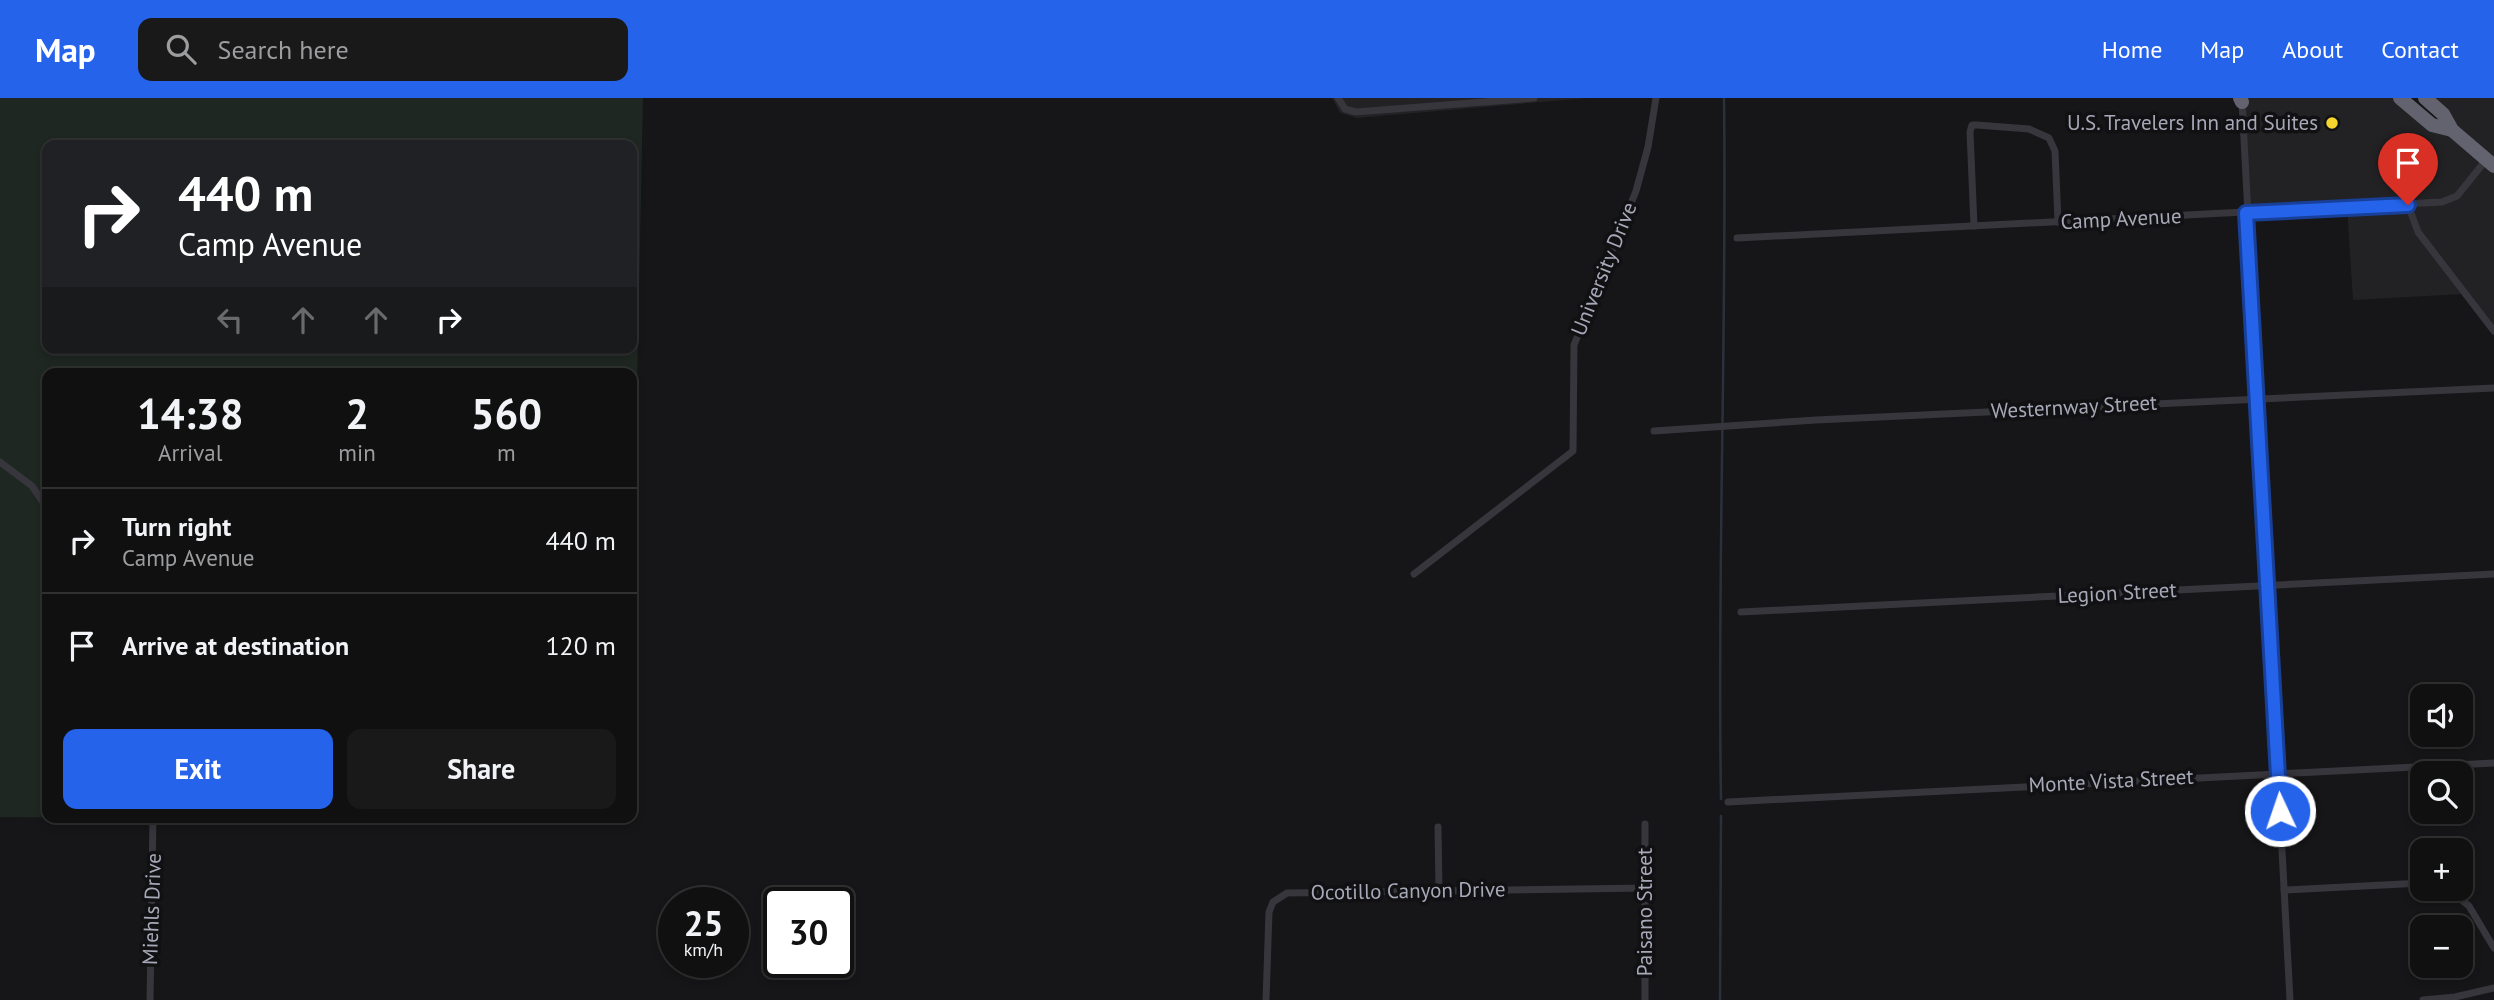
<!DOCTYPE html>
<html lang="en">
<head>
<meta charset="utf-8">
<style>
	:root { --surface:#101011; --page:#19191a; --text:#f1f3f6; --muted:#9c9d9f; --line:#303031; --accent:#2563eb }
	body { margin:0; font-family:"PT Sans",sans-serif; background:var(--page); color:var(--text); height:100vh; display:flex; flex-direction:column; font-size:26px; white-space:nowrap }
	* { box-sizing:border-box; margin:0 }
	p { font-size:23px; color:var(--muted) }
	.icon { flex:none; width:38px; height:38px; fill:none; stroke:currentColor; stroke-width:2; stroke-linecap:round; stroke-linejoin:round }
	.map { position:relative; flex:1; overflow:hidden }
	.side { position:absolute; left:42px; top:270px; width:595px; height:455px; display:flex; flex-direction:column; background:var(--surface); border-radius:14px; box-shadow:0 4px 10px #0003,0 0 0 2px var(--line) }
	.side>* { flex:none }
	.guide { position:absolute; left:42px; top:42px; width:595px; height:214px; border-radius:14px; box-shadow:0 4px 10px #0003,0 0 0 2px var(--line); background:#202124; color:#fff; overflow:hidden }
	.controls { position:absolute; left:2410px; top:586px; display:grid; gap:14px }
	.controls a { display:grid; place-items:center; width:63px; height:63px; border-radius:14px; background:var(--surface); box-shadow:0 4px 10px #0003,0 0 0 2px var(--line); font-size:35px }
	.speed { position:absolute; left:658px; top:789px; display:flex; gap:14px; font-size:35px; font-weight:700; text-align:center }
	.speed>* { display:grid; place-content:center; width:91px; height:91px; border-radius:50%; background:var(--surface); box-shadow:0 4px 10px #0003,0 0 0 2px var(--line); line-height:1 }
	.speed small { font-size:18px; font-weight:400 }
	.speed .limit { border:4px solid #111; border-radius:10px; background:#fff; color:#111 }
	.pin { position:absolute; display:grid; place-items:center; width:60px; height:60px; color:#fff; margin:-72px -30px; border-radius:50% 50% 50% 0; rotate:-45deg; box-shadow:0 0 7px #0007 }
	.pin .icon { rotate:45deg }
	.me { position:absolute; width:77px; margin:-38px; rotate:357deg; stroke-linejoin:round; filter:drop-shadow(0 0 5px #0008) }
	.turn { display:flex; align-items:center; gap:24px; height:147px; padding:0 21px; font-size:32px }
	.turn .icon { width:91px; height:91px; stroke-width:2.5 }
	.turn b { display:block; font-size:49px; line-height:60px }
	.lanes { display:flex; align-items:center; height:66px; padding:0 21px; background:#0003; justify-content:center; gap:35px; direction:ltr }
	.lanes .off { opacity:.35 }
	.eta { display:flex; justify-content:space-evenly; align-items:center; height:119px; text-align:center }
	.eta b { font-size:42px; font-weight:800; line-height:49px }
	.cta { display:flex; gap:14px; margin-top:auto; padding:14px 21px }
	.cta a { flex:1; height:80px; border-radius:14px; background:var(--accent); color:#fff; font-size:28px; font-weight:800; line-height:80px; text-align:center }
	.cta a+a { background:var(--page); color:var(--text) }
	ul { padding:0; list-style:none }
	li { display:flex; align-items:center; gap:21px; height:105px; padding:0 21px; border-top:2px solid var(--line) }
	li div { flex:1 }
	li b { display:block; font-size:26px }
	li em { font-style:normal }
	header { display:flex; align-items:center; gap:42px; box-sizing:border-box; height:98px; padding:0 35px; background:var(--accent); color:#fff }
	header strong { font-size:33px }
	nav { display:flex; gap:38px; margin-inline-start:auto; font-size:24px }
	.search { width:490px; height:63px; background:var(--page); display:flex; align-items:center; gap:18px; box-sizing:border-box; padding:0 24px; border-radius:14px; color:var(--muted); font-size:26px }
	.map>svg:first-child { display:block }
</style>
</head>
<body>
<header>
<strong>Map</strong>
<div class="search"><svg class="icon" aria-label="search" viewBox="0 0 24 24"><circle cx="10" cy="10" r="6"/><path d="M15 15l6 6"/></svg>Search here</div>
<nav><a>Home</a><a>Map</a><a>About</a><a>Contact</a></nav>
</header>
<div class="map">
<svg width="2494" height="902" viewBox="0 0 2494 902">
	<rect width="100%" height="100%" fill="#161517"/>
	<g fill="#222124">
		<polygon points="1332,0 1589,0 1357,20 1340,15"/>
		<polygon points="2242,0 2400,0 2451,32 2425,0 2494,0 2494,233 2464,196 2353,202 2347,110 2246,115"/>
	</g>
	<path fill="#1f2722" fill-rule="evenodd" d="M0 0H643L632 533V275H47V719H628V725L0 719ZM47 47H632V250H47Z"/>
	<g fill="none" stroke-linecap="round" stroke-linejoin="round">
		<g stroke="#2b313c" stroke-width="2.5">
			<path d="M1721 701C1717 467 1727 234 1724 0"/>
			<polyline points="1720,902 1721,718"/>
		</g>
		<g stroke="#36363c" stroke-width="7">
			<polyline points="1338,0 1345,11 1356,14 1534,0"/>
			<polyline points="2242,4 2290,902"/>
			<polyline points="2408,107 2418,134 2494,233"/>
			<polyline points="1974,128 1970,34 1972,27 1977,27 2029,31 2049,40 2055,53 2058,124"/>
			<polyline points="1737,140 2442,104 2457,98 2486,62"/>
			<polyline points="1654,333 1816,322 2494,290"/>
			<polyline points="0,364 32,388 47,410"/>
			<polyline points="1414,476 1573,353 1574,247 1636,93 1648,49 1656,0"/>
			<polyline points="1741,514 2494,476"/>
			<polyline points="1728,704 2494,665"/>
			<polyline points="1645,726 1645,902"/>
			<polyline points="1438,729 1439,792"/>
			<polyline points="2448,791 2469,808 2494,850"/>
			<polyline points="2284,792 2422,785"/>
			<polyline points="150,902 153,719"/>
			<polyline points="1266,902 1269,814 1273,804 1287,795 1646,790"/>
			<polyline points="2423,902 2455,899 2494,890"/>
		</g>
		<g stroke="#62636e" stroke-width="14">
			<polyline points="2240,0 2242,4"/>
			<polyline points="2400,0 2432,27 2452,32"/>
			<polyline points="2425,0 2443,16 2452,32 2494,68"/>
		</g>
	</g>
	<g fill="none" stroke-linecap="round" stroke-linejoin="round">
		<g stroke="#184099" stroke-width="18">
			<polyline id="route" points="2280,713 2246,115 2408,107"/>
		</g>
		<use href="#route" stroke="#2563eb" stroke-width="12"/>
	</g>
	<circle fill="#f6d52f" stroke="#111012" stroke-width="2.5" cx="2332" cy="25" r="7"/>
	<g text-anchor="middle" stroke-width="7" stroke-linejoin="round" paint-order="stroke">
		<g font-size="21" fill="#a7a9b8" stroke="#111012" text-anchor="end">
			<text x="2318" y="32">U.S. Travelers Inn and Suites</text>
		</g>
		<g font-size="21" fill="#a7a9b8" stroke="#111012">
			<text transform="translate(2121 121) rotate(-3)" y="7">Camp Avenue</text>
			<text transform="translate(1604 171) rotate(-68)" y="7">University Drive</text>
			<text transform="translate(2074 309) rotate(-3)" y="7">Westernway Street</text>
			<text transform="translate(2117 495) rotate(-3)" y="7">Legion Street</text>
			<text transform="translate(2111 683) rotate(-3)" y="7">Monte Vista Street</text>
			<text transform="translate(1408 793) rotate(-1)" y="7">Ocotillo Canyon Drive</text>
			<text transform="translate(152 811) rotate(-88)" y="7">Miehls Drive</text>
			<text transform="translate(1645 814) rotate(-90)" y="7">Paisano Street</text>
		</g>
	</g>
</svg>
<div class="controls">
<a><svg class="icon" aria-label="sound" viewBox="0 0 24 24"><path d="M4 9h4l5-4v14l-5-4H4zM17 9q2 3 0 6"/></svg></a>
<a><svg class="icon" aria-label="search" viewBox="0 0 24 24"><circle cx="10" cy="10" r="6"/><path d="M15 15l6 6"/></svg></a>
<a>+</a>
<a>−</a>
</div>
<div class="speed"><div>25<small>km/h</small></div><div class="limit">30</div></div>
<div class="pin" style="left:2408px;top:107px;background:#d93025"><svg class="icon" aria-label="arrive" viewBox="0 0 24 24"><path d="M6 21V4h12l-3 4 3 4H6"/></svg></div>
<svg class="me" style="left:2280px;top:713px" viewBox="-20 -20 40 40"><circle r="17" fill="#2563eb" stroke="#fff" stroke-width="3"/><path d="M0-11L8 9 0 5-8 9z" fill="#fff"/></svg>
<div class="guide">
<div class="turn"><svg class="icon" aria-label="right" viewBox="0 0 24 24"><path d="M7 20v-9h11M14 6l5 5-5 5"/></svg><div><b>440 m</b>Camp Avenue</div></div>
<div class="lanes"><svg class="icon off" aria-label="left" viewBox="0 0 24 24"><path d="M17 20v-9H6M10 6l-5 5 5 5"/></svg><svg class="icon off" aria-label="ahead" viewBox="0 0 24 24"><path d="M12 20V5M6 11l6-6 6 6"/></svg><svg class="icon off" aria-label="ahead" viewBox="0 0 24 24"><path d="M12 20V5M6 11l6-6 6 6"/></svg><svg class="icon" aria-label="right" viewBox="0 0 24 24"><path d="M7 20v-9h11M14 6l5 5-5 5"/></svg></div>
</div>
<section class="side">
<div class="eta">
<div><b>14:38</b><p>Arrival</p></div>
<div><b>2</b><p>min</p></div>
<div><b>560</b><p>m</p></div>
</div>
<ul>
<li><svg class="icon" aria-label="right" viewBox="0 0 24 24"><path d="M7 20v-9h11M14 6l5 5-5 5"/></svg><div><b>Turn right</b><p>Camp Avenue</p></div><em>440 m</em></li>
<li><svg class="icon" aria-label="arrive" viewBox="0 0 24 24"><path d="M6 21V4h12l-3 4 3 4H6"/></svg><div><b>Arrive at destination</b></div><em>120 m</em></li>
</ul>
<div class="cta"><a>Exit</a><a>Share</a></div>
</section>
</div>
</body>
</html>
